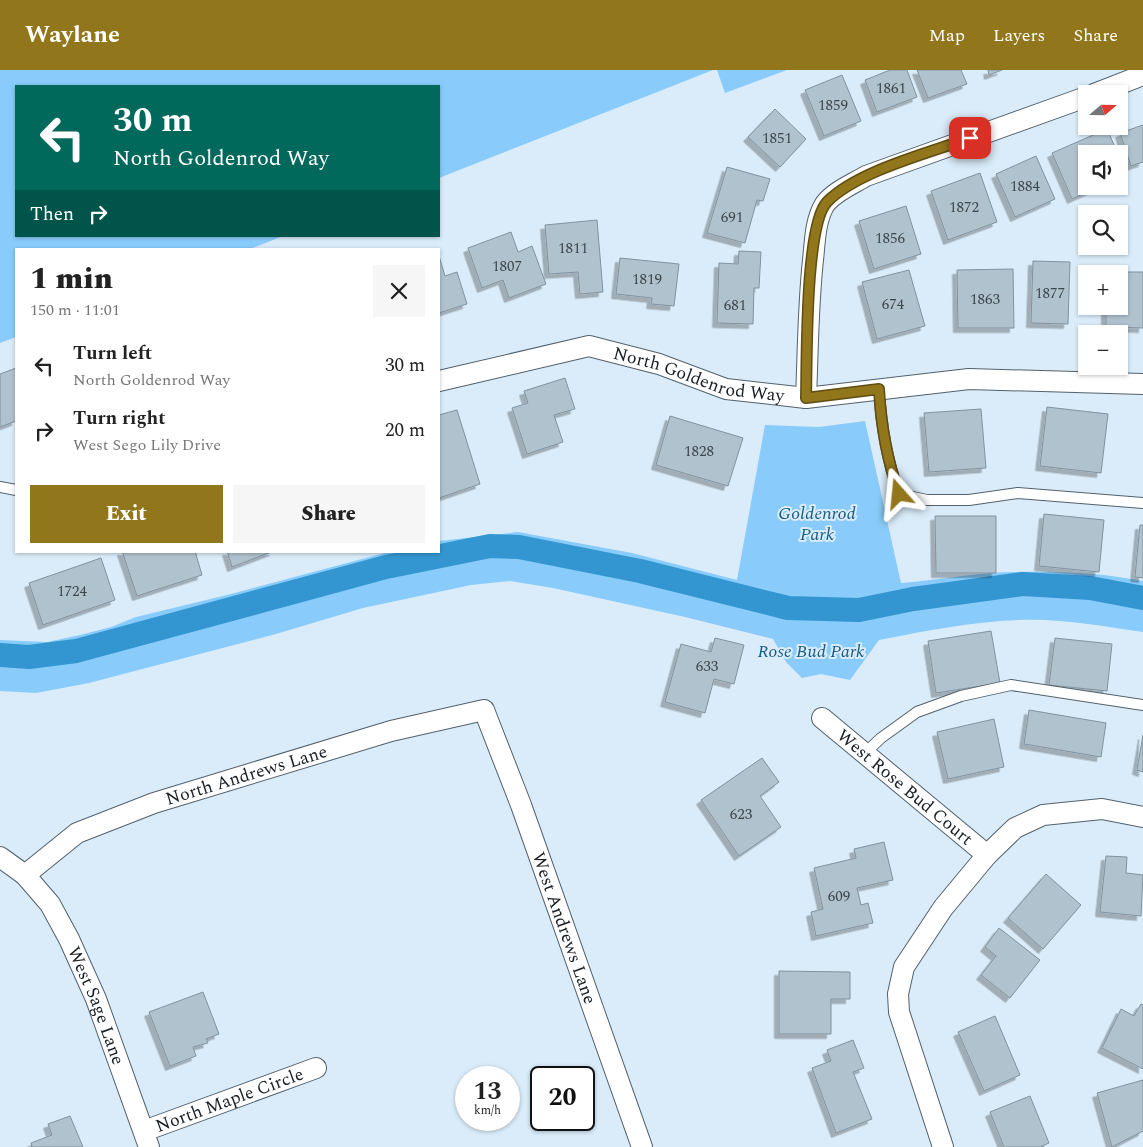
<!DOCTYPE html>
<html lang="en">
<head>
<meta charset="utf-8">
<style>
	:root { --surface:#fff; --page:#f6f6f6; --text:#222; --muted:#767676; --accent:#92761c }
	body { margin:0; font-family:Spectral,serif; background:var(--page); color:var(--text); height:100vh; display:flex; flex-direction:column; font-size:19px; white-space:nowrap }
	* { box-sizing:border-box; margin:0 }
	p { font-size:16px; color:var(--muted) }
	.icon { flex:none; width:28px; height:28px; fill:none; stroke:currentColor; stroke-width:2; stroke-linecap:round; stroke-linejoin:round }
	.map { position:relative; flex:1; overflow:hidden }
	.side { position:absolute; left:15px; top:178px; width:425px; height:305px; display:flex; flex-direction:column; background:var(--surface); border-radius:0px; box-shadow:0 1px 4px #0004 }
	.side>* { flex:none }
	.guide { position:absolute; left:15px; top:15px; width:425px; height:152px; border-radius:0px; box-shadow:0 1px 4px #0004; background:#00695c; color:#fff; overflow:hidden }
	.needle { width:32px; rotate:70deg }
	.fabs { position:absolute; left:1078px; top:15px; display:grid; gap:10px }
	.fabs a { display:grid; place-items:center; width:50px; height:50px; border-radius:0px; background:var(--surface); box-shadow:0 1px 4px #0004; font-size:25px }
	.speed { position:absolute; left:455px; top:996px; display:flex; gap:10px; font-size:25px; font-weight:700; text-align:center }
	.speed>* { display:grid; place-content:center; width:65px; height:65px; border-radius:50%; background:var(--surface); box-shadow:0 1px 4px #0004; line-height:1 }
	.speed small { font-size:12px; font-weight:400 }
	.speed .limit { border:2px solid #111; border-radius:8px; background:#fff; color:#111 }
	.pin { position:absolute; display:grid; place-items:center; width:42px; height:42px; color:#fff; margin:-21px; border-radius:10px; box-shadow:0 2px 8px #0006 }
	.me { position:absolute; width:55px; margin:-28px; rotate:342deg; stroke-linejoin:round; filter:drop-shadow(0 0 4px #0008) }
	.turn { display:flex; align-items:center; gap:18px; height:105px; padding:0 15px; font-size:22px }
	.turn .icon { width:65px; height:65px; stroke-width:2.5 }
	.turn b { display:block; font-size:35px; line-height:42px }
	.then { display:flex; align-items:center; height:48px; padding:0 15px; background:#0003; gap:10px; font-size:19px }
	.round { display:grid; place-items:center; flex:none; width:52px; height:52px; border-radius:0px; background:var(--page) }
	.overview { display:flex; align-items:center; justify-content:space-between; height:85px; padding:0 15px }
	h1 { font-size:30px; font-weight:800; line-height:38px }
	.action { display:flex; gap:10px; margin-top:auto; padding:10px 15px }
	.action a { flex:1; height:58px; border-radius:0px; background:var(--accent); color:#fff; font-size:20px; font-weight:800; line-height:58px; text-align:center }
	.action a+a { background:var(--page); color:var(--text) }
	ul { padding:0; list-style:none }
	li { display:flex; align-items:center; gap:15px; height:65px; padding:0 15px }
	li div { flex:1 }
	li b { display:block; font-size:19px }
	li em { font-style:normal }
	header { display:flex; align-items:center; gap:30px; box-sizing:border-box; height:70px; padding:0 25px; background:var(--accent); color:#fff }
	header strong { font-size:24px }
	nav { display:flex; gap:28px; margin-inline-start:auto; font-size:18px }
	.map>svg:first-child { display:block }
</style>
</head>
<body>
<header>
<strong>Waylane</strong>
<nav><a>Map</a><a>Layers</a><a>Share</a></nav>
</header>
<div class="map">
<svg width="1143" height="1077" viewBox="0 0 1143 1077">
	<defs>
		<filter id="shadow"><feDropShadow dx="-4.5" dy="4.5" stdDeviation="0" flood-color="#0004"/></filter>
	</defs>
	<rect width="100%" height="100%" fill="#daecf9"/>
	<g fill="#89ccfb">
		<polygon points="0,0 713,0 439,108 439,16 16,16 16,166 283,166 250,179 16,179 16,267 0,273"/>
		<polygon points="717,0 787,0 725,23"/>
		<path d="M865 351 901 513C939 510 978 502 1016 502 1058 501 1102 503 1143 511V562C1102 556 1060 548 1018 550 971 552 925 561 879 570L850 610 821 604 802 608 786 592 773 569 685 547 553 518 510 511 471 515 363 538 276 564 89 613 36 623 0 621V570L47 572 80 565 111 557 136 547 231 524 392 481H439V471L518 462 632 483 737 510 765 355 819 357Z"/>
	</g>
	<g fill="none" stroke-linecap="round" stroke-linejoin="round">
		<polyline stroke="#3396d1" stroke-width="24" points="0,585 29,587 76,581 386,497 490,476 519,477 640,501 788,538 859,540 913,529 1023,514 1090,518 1143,528"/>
	</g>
	<g fill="#b0c2ce" stroke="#81929e" filter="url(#shadow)">
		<polygon points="890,0 907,0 917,27 877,42 865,10"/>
		<polygon points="917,0 961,0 967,14 928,28"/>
		<polygon points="988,0 1002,0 989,5"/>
		<polygon points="842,5 861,51 824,66 805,20"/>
		<polygon points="775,39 806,69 780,97 748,67"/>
		<polygon points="1143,55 1143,92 1131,96 1120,63"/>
		<polygon points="1107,59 1118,84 1086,84 1086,116 1100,116 1072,129 1052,83"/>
		<polygon points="1036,86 1055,129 1015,147 996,104"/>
		<polygon points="1119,86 1127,104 1119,108"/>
		<polygon points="727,97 770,109 763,131 757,130 745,173 707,163"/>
		<polygon points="980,103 997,152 948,170 931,121"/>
		<polygon points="906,136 921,184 874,199 859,151"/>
		<polygon points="597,150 603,222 580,224 578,202 549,204 545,155"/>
		<polygon points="511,162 518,182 532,176 546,214 509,228 503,210 482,218 468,178"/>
		<polygon points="739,181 761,182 759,218 754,218 753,254 717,253 719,193 738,194"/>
		<polygon points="439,186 445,206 457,202 467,234 439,243"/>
		<polygon points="620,188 679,194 674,236 651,234 652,228 616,224"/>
		<polygon points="1033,191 1070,192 1068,254 1031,253"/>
		<polygon points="1013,199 1014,258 958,258 957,200"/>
		<polygon points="909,200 925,256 877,269 862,212"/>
		<polygon points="1107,202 1143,202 1143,258 1106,257 1106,236 1119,236 1119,204 1107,204"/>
		<polygon points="16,298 16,351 0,357 0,304"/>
		<polygon points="565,308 575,339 554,345 563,372 527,384 512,338 528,333 524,321"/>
		<polygon points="1047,337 1108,344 1101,403 1040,396"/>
		<polygon points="981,339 986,398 929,402 924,343"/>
		<polygon points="457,340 480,414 439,428 439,345"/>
		<polygon points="670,346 743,368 728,416 656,395"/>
		<polygon points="1044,444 1104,450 1099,502 1039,496"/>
		<polygon points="935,446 996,446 996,503 936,503"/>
		<polygon points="1140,455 1143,455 1143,508 1135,507"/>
		<polygon points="122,481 195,481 202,505 137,526"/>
		<polygon points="227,481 274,481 232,497"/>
		<polygon points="101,488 115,530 43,555 29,513"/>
		<polygon points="991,561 1000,613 936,623 928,571"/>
		<polygon points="715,568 744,575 734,614 714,609 705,643 665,632 681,574 711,582"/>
		<polygon points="1055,568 1112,574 1107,621 1049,615"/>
		<polygon points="1029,640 1106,653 1101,687 1024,674"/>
		<polygon points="994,649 1004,697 948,709 937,662"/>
		<polygon points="1143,665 1143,702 1137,700"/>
		<polygon points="762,688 779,712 760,726 781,757 739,786 701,730"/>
		<polygon points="884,772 893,810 857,818 861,835 868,833 873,853 816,866 811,842 823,839 814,798 856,788 854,779"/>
		<polygon points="1106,786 1127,787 1126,803 1143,805 1141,846 1100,842"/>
		<polygon points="1046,804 1081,835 1043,879 1008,848"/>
		<polygon points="999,858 1040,890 1010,928 981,905 996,886 985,877"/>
		<polygon points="779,901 850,902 850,929 831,929 831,964 779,964"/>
		<polygon points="203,922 219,964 206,969 208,973 193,977 196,986 170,996 149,942"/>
		<polygon points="1141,934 1143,935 1143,999 1102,978 1121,939 1134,946"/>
		<polygon points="995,946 1020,1005 984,1021 958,962"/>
		<polygon points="853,970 864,998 853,1002 872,1049 836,1063 812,998 831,991 827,980"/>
		<polygon points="1143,1010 1143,1061 1112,1077 1097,1023"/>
		<polygon points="1030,1026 1049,1073 1040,1077 1004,1077 990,1042"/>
		<polygon points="70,1046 83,1077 32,1077 31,1073 52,1065 48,1054"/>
	</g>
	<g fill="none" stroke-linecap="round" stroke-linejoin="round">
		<g stroke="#52616d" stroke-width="12">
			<g id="lane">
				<path d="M879 319C881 356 887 390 899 424L927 430H969L1018 423 1143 433"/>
				<polyline points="0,417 16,420"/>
				<polyline points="864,684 881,668 917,642 961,626 1011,615 1143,635"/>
			</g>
		</g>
		<g stroke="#52616d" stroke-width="22">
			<g id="street">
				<polyline points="1094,24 1143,5"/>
				<path id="s1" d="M439 311 589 276 659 294 726 319 806 328 969 309 1143 314"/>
				<path d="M806 328C808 281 808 236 813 190 815 172 815 150 825 134 835 121 853 114 866 106L1086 27"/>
				<path id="s2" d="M822 648 987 785"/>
				<path id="s3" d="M0 787 25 805 50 834 69 869 96 929 149 1077"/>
				<path id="s4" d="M25 805 77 763 154 733 391 661 484 640 521 735 642 1077"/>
				<path id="s5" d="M144 1061 316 998"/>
				<polyline points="943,1077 899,942 898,924 904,897 943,838 987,785 1015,758 1043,745 1102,739 1143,747"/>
			</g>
		</g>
		<use href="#lane" stroke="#fff" stroke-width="10"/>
		<use href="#street" stroke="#fff" stroke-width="20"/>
	</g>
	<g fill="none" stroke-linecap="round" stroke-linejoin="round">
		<g stroke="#5f4d12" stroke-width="12">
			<path id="route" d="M899 424C887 390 881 356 879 319L806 328C807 291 805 155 827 132 857 101 929 83 970 68"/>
		</g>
		<use href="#route" stroke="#92761c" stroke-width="9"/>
	</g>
	<g text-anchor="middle" stroke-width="4" stroke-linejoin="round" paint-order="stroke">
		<g font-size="15" fill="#3e474e">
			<text x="891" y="23">1861</text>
			<text x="833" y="40">1859</text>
			<text x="777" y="73">1851</text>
			<text x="1025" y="121">1884</text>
			<text x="964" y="142">1872</text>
			<text x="732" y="152">691</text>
			<text x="890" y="173">1856</text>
			<text x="573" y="183">1811</text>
			<text x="507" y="201">1807</text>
			<text x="647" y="214">1819</text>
			<text x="1050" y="228">1877</text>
			<text x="985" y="234">1863</text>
			<text x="893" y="239">674</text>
			<text x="735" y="240">681</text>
			<text x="699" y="386">1828</text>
			<text x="72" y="526">1724</text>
			<text x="707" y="601">633</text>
			<text x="741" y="749">623</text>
			<text x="839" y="831">609</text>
		</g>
		<g font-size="18" fill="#181e23" stroke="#daecf9">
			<text dy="6" stroke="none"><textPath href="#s1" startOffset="268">North Goldenrod Way</textPath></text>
			<text dy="6" stroke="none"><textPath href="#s4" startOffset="246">North Andrews Lane</textPath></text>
			<text dy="6" stroke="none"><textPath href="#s2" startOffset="108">West Rose Bud Court</textPath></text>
			<text dy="6" stroke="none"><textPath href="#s4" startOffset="725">West Andrews Lane</textPath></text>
			<text dy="6" stroke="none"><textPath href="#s3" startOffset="181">West Sage Lane</textPath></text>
			<text dy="6" stroke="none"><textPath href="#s5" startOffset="91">North Maple Circle</textPath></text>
		</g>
		<g font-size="18" font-style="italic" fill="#165c84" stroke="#daecf9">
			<text x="817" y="449">Goldenrod<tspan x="817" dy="21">Park</tspan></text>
			<text x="811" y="587">Rose Bud Park</text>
		</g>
	</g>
</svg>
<div class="fabs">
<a><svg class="needle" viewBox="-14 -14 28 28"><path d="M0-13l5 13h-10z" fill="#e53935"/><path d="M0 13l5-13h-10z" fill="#767676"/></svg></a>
<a><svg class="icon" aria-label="sound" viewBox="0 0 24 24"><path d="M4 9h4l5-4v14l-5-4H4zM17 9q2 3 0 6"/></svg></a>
<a><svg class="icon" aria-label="search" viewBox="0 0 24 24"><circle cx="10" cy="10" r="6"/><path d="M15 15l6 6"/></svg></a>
<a>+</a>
<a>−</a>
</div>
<div class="speed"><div>13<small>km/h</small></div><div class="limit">20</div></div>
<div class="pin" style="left:970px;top:68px;background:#d93025"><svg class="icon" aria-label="arrive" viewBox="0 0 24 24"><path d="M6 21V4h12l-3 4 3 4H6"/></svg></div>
<svg class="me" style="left:899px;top:424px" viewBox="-20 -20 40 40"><path d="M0-17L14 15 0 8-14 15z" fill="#92761c" stroke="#fff" stroke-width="4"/></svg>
<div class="guide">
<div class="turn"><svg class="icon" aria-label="left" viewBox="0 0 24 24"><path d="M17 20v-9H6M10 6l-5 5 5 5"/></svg><div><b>30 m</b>North Goldenrod Way</div></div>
<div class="then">Then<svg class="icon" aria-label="right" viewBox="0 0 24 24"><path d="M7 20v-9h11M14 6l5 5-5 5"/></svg></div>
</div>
<section class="side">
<div class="overview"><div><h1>1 min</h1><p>150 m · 11:01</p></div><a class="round"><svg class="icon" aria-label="close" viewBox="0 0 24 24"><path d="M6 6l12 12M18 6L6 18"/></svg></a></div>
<ul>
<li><svg class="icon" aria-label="left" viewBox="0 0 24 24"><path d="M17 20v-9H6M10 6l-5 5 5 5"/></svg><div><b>Turn left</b><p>North Goldenrod Way</p></div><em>30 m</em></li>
<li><svg class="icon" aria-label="right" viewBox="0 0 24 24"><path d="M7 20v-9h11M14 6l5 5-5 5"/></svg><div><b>Turn right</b><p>West Sego Lily Drive</p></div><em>20 m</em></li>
</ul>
<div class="action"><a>Exit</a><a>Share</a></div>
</section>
</div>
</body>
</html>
